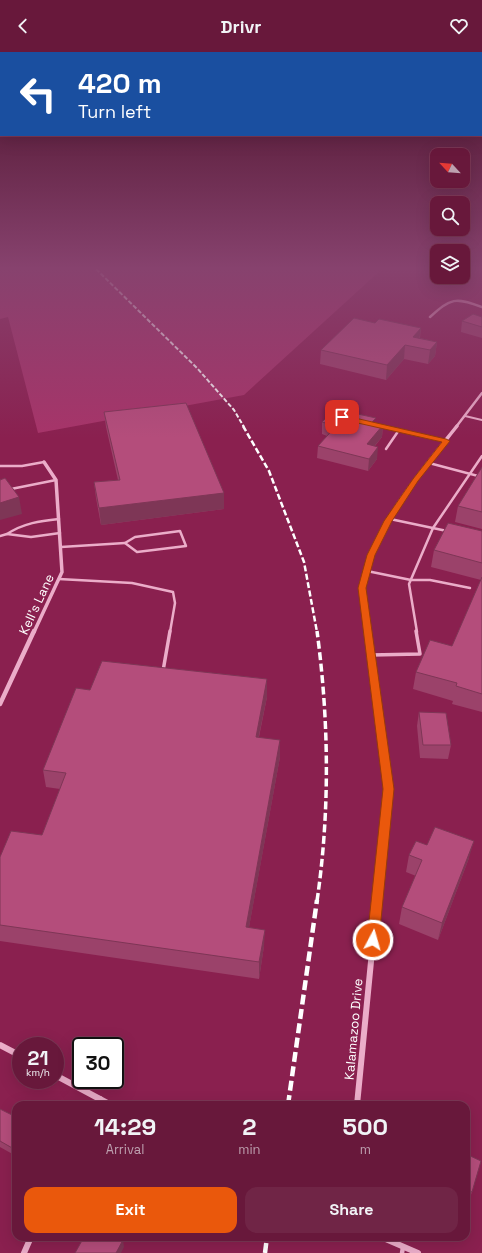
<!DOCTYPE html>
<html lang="en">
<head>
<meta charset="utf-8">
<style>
	:root { --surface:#68183b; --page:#702546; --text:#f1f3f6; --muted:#bda0af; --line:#7b3755; --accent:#ea580c }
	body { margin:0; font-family:"Space Grotesk",sans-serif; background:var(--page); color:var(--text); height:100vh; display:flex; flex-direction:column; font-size:15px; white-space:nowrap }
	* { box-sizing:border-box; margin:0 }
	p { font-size:13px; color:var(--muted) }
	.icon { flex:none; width:22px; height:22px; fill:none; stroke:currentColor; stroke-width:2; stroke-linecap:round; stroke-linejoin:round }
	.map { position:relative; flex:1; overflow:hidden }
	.sheet { position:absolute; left:12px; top:1049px; width:458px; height:140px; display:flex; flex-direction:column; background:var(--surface); border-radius:12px; box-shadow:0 4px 16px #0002,0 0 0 1px var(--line) }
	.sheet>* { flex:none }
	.top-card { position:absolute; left:0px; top:0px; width:482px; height:84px; box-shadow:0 4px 16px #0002,0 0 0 1px var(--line); background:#1a4fa0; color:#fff; overflow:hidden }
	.needle { width:26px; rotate:296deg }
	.fabs { position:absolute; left:430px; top:96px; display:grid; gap:8px }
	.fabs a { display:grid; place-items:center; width:40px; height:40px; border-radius:8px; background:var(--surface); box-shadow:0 4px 16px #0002,0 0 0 1px var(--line); font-size:20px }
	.speed { position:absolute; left:12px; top:985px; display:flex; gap:8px; font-size:20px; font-weight:700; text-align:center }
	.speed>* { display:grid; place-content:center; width:52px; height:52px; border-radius:50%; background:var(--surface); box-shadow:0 4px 16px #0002,0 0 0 1px var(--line); line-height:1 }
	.speed small { font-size:10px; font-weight:400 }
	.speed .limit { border:2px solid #111; border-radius:6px; background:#fff; color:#111 }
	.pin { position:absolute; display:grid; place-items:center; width:34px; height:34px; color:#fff; margin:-17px; border-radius:8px; box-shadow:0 2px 6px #0006 }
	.me { position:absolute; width:44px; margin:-22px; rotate:6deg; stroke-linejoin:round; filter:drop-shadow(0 0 3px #0008) }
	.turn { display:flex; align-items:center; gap:14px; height:84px; padding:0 12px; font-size:18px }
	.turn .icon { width:52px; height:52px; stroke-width:2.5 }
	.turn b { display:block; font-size:28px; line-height:34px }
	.eta { display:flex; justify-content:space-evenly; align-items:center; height:68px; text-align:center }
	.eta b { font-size:24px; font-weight:700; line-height:28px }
	.cta { display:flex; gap:8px; margin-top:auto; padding:8px 12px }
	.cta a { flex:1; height:46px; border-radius:12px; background:var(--accent); color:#fff; font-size:16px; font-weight:700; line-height:46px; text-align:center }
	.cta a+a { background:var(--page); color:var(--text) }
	header { display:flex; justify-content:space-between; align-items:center; height:52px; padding:0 12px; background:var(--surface); font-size:18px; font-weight:700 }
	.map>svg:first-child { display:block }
</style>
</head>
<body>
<header><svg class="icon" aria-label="back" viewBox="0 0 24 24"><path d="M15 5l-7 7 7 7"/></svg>Drivr<svg class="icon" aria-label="heart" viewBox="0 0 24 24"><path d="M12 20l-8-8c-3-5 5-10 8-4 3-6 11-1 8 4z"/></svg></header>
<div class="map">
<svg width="482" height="1201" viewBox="0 0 482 1201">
	<rect width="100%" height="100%" fill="#8a204f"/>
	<polygon fill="#a73469" points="0,217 382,217 244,343 38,381 8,265 0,267"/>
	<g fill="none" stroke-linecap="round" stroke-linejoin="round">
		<g stroke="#ebadc9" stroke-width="2">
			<polyline points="465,364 482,368"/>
			<polyline points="379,374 383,375"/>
		</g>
		<g stroke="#ebadc9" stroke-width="2.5">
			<polyline points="379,374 399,378 386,397"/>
			<polyline points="399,378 446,389"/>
			<polyline points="429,411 482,425"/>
			<polyline points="0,414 22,414 44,410"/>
			<polyline points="11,437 56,428"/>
			<path d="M59 467C40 469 24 471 7 482L31 485 60 481"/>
			<polyline points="390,467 447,479"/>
			<polygon points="180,479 186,494 137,500 125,491 135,485"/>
			<polyline points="0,484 7,482"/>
			<polyline points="61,495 125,491"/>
			<polyline points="367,519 411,528 430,528 470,536"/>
			<polyline points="59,527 132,531 173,540 175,551 170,580"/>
			<polyline points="417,580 409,532 433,476 482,404"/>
		</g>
		<g stroke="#ebadc9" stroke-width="3.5">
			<polyline points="371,603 420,602 416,579"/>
			<polyline points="163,619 170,579"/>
		</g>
		<polyline stroke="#ebadc9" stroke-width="4.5" points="402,1201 403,1195"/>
		<g stroke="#ebadc9" stroke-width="2.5">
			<path d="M430 265C451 246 455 245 482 255"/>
			<polyline points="456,375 482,341"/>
		</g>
		<g stroke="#ebadc9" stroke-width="3.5">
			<polyline points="34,580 62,520 56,428 44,410"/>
			<path d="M368 580C366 568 361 546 362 535 370 478 422 418 457 374"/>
		</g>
		<g stroke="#ebadc9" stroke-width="4.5">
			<polyline points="368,579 388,737 377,849"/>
			<polyline points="0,652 34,579"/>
		</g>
		<g stroke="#ebadc9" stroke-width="6">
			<polyline points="0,993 21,1004"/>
			<polyline points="55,1023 111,1053"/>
			<polyline points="97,1053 100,1047"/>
			<polyline points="357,1053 377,848"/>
			<polyline points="381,1185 418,1201"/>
			<polyline points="24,1201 31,1185"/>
		</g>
		<polyline stroke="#fff" stroke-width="2" stroke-dasharray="4.5 2" stroke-linecap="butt" points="96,217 197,316 234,358 244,375"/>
		<polyline stroke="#fff" stroke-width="2.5" stroke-dasharray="6 2.5" stroke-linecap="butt" points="243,374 269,419 304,510 317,580"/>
		<path stroke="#fff" stroke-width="3.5" stroke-dasharray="8 3.5" stroke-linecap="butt" d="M317 849C330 760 329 669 317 579"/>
		<g stroke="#fff" stroke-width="4.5" stroke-dasharray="10 4.5" stroke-linecap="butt">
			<polyline points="288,1053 317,848"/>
			<polyline points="265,1201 267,1185"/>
		</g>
	</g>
	<g fill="#9b426a">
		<polygon points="482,265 482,286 461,280 462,269"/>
		<polygon points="375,271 421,276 420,286 437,290 435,304 428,312 404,307 386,328 320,312 321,298"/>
		<polygon points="104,360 224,457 101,473 96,446 94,430 118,428 106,375"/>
		<polygon points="322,370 375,371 383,373 382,385 375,394 377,407 368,419 317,406 318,394 327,384 322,382"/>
		<polygon points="482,415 482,477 455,470 458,454"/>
		<polygon points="482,479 482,660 452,652 453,649 413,637 416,620 452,594 481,528 431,515 434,498"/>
		<polygon points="90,638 267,645 259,685 280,705 249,875 264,894 259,927 0,889 0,805 42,783 60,737 46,735 43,718"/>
		<polygon points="419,660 451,693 448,707 420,706 417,674"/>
		<polygon points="427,793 469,806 438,888 399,872 402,855 416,824 406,820 409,803"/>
		<polygon points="0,1057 16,1065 16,1104 0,1095"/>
		<polygon points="466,1102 472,1140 469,1148 466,1146"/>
	</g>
	<g fill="#7e3656">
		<polygon points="421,276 419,289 413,285"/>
		<polygon points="437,290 435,304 428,312 430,298"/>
		<polygon points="405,293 404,307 386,328 387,313"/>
		<polygon points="383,373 382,385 366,404 367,392"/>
		<polygon points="378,395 377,407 368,419 369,407"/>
		<polygon points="224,441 224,457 101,473 99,456"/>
		<polygon points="19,445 22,462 0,468 0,451"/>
		<polygon points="267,627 267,645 255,702 256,685"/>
		<polygon points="280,688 280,705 246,892 246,875"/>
		<polygon points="474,789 469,806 438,888 442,871"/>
		<polygon points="265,878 264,894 259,927 259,910"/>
		<polygon points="16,1095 16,1102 14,1097"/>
		<polygon points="123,1188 124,1195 121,1201 116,1201"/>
	</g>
	<g fill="#b44d7b" stroke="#7e3656">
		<polygon points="473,262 482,265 482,275 462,269"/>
		<polygon points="354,266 375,271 379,267 421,276 413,285 437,290 430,298 405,293 387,313 321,298"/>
		<polygon points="186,351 224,441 99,456 94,430 120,428 104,360"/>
		<polygon points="335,357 376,366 372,370 383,373 367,392 378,395 369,407 318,394 336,374 322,370"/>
		<polygon points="482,415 482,460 458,454"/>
		<polygon points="5,426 19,445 0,451 0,428"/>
		<polygon points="448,471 482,479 482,511 434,498"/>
		<polygon points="482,525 482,642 456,634 457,631 416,620 430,588 452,594"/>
		<polygon points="102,609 267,627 256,685 280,688 246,875 265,878 259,910 0,873 0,805 11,779 42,783 66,721 43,718 76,636 90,638"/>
		<polygon points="419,660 446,661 451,693 423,693"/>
		<polygon points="435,775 474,789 442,871 402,855 422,808 409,803 416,789 427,793"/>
		<polygon points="0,1057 16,1065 16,1095 14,1097 0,1089"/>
		<polygon points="466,1102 481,1109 472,1140 466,1138"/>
		<polygon points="84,1185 117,1185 123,1188 116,1201 75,1201"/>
	</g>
	<linearGradient id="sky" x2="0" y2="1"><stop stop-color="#4c122b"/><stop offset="0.56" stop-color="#87426e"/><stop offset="1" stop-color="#87426e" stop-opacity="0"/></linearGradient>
	<rect width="482" height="386" fill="url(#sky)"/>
	<polygon fill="#ea580c" stroke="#983908" points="342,363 446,387 450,389 418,429 392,469 375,503 366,536 394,737 379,888 377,891 373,893 369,891 367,888 383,737 358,536 367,503 384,469 413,427 442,390 340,367 339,365"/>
	<g text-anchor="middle" stroke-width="4" stroke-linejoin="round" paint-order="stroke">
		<g font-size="13" fill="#fff" stroke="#8a204f">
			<text transform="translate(36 552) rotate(-65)" y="5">Kell's Lane</text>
			<text transform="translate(353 977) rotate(-85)" y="5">Kalamazoo Drive</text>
		</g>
	</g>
</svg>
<div class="fabs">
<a><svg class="needle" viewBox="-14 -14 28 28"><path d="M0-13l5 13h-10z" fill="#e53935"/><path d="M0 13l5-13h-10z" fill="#bda0af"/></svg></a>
<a><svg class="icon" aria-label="search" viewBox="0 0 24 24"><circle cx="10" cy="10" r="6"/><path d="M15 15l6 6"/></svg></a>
<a><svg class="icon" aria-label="layers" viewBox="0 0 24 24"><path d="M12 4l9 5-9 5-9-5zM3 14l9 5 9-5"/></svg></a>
</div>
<div class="speed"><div>21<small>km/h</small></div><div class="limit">30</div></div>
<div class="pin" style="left:342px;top:365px;background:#d93025"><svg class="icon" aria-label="arrive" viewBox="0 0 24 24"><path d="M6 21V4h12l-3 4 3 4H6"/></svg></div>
<svg class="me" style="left:373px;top:888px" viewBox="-20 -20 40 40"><circle r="17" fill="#ea580c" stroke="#fff" stroke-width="3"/><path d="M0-11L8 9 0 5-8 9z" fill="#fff"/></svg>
<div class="top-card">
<div class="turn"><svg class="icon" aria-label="left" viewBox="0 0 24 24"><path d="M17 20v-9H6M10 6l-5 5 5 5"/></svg><div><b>420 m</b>Turn left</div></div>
</div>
<section class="sheet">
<div class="eta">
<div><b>14:29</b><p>Arrival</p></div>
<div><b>2</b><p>min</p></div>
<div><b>500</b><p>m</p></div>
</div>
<div class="cta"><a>Exit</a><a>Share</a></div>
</section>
</div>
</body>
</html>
